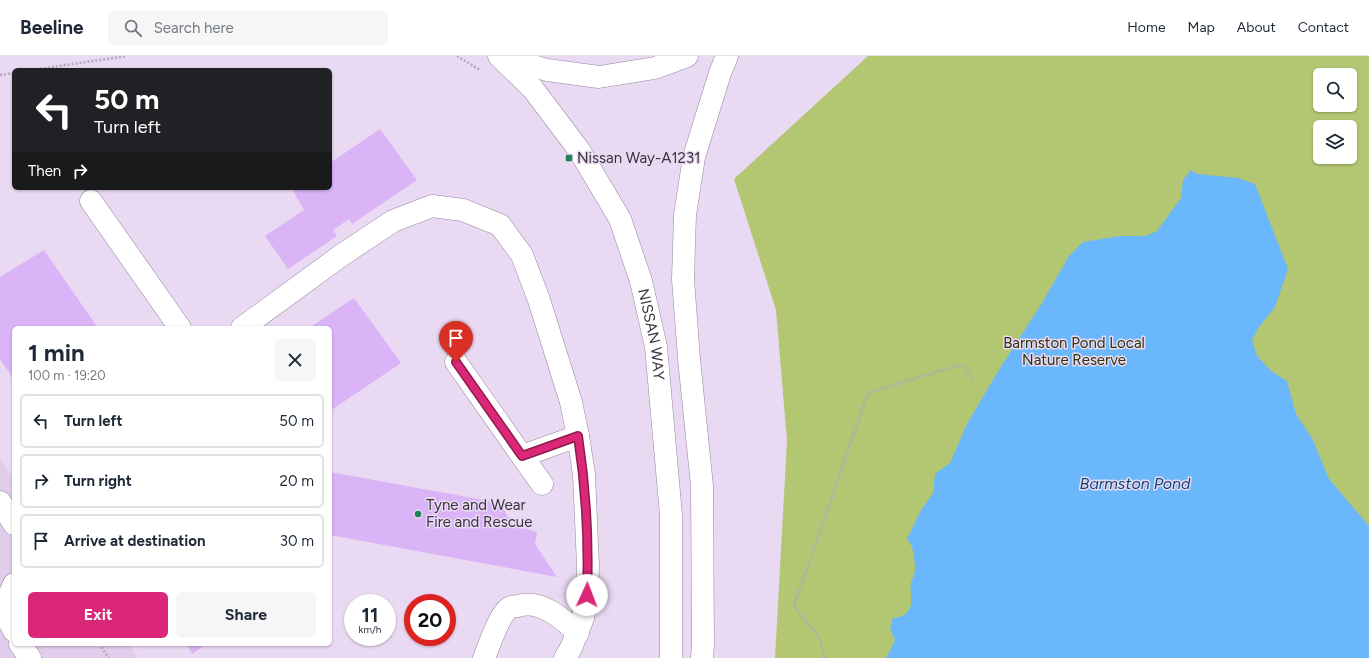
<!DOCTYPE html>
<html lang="en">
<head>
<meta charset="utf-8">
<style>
	:root { --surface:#fff; --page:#f6f6f7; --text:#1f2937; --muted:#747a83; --line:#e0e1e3; --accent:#db2777 }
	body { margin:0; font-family:Figtree,sans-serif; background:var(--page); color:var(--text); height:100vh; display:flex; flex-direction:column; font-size:15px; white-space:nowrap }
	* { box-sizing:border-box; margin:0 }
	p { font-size:13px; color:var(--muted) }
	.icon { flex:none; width:22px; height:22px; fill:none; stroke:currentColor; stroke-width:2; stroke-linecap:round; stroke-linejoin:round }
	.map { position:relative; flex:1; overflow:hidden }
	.drawer { position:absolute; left:12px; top:270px; width:320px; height:320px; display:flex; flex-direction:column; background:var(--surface); border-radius:6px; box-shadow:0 1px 3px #0004 }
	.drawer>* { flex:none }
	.hud { position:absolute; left:12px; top:12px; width:320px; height:122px; border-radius:6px; box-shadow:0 1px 3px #0004; background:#202124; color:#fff; overflow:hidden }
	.buttons { position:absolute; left:1313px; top:12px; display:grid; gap:8px }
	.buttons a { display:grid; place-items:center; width:44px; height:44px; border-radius:6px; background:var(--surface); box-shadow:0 1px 3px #0004; font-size:20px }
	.speed { position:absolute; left:344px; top:538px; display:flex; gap:8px; font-size:20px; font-weight:700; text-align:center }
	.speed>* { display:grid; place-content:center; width:52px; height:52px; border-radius:50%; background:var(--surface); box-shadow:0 1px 3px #0004; line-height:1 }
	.speed small { font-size:10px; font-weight:400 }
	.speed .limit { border:6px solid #d22; background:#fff; color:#111 }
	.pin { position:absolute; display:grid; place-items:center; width:34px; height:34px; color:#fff; margin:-41px -17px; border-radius:50% 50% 50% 0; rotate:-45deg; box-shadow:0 0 4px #0007 }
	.pin .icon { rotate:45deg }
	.me { position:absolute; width:44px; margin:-22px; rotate:2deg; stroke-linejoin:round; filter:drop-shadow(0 0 3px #0008) }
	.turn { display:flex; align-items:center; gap:14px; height:84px; padding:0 16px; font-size:18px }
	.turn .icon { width:52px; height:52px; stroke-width:2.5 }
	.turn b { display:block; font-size:28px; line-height:34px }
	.then { display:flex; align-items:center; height:38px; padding:0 16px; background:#0003; gap:8px; font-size:15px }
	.round { display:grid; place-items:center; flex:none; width:42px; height:42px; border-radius:6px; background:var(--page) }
	.overview { display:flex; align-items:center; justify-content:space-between; height:68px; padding:0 16px }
	h1 { font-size:24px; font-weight:700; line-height:30px }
	.button { display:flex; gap:8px; margin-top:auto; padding:8px 16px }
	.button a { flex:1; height:46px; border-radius:6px; background:var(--accent); color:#fff; font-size:16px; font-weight:700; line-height:46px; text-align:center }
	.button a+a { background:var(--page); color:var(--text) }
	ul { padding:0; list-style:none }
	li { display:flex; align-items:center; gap:12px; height:54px; margin:0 8px 6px; padding:0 8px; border:2px solid var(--line); border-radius:6px }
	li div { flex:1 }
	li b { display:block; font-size:15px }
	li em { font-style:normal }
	header { display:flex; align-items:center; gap:24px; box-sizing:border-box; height:56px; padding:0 20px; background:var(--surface); border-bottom:1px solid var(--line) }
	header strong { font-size:19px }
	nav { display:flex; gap:22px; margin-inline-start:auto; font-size:14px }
	.search { width:280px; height:36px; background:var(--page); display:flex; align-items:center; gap:10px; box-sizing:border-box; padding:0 14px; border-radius:6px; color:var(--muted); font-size:15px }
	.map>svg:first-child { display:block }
</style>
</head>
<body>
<header>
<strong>Beeline</strong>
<div class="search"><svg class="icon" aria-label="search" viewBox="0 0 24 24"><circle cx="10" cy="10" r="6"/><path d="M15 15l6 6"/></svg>Search here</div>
<nav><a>Home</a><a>Map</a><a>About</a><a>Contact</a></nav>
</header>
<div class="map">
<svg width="1369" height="602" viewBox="0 0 1369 602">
	<rect width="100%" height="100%" fill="#ead9f3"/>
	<polygon fill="#e2ccec" points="0,403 14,423 14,588 128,588 138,602 0,602"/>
	<path fill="#b3c672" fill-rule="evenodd" d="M868 0H1369V602H775L787 385 776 254 734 123ZM1320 19H1350V49H1320ZM1320 71H1350V101H1320Z"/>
	<path fill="#6bb7fb" d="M1191 114 1197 118 1238 122 1255 128 1288 213 1275 251 1259 271 1252 284 1257 300 1271 315 1287 325 1296 358 1313 384 1329 423 1369 470V602H886L895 584 890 572 893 562C897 562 901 561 904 559 916 550 909 539 911 527 912 523 914 519 915 515 915 506 914 489 907 483L920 456 933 437 935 418 950 407 967 368 997 317 1042 247 1069 200 1083 186 1120 180H1146L1157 175 1181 142 1183 124Z"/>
	<g fill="#dab4f7">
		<polygon points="380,73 417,124 352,168 349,163 333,174 337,180 288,213 265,180 304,154 292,133 330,132 330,107"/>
		<polygon points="44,194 98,272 14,272 14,324 0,303 0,221"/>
		<polygon points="354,242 401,307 330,355 330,272 309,272"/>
		<polygon points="330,416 500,447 513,469 537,476 535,488 557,521 330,479"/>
		<polygon points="186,588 207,588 192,598"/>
	</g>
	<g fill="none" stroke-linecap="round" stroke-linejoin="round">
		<g stroke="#96869e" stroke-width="23">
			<g id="minor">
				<path id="s1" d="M499 0 533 33 579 94 620 163 641 225 656 291 671 459V602"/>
				<polyline points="502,1 547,14 599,21 655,12 687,0"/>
				<polyline points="91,145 180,272"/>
				<polyline points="242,272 339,201 393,165 432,150 463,154 500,169 522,199 539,244 571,346 578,380 584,418 588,510 587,539 583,562 571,592 565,602"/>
				<polyline points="456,306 522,400 578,380"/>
				<polyline points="522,400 542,428"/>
				<polyline points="0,446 14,468"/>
				<polyline points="0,550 3,554 14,575"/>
				<polyline points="0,556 3,554 14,528"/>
				<polyline points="20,588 30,602"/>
				<path d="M484 602C489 590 499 559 509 552 511 551 516 550 518 550 541 543 563 563 578 577"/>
				<polyline points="702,602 703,589 702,430 689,303 683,223 685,159 694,101 720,17 727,0"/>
			</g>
		</g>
		<g stroke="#b4a7bc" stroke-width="2.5" stroke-dasharray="2 2" stroke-linecap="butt">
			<polyline points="457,0 480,14"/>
			<polyline points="32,14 127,0"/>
			<polyline points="0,19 14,17"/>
			<polyline points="99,588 109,602"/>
			<polyline points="825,602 820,583 794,550 868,337 963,308 973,325"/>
		</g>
		<use href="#minor" stroke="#fff" stroke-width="22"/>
	</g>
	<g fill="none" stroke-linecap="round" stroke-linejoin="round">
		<g stroke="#8e194d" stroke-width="10">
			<path id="route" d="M456 306 522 400 578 380C586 432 589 486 587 539"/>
		</g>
		<use href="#route" stroke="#db2777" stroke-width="7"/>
	</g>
	<g fill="#228158" stroke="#ead9f3" stroke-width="1.5">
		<rect x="565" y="98" width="8" height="8" rx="2"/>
		<circle cx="418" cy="458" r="4"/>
	</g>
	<g text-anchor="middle" stroke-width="3" stroke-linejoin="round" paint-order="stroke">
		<g font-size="15" fill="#39333c" stroke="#ead9f3" text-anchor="start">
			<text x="577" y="107">Nissan Way-A1231</text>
			<text x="426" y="454">Tyne and Wear<tspan x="426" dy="17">Fire and Rescue</tspan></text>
		</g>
		<g font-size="15" fill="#39333c" stroke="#ead9f3">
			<text dy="5" stroke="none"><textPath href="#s1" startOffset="324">NISSAN WAY</textPath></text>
		</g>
		<g font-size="15" fill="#2d350c" stroke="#ead9f3">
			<text x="1074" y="292">Barmston Pond Local<tspan x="1074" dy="17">Nature Reserve</tspan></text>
		</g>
		<g font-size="16" font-style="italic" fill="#0d4672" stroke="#ead9f3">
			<text x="1135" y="433">Barmston Pond</text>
		</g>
	</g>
</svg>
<div class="buttons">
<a><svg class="icon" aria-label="search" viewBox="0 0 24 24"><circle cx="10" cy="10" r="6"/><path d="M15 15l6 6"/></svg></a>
<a><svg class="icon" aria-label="layers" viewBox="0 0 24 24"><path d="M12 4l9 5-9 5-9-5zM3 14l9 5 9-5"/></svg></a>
</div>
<div class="speed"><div>11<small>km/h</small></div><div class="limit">20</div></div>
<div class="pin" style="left:456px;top:306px;background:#d93025"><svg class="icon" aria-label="arrive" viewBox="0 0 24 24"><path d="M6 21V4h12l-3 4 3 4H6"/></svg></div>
<svg class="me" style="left:587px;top:539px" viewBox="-20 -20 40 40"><circle r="19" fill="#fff"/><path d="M0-13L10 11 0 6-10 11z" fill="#db2777"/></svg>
<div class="hud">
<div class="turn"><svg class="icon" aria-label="left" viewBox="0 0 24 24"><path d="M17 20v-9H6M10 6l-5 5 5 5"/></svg><div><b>50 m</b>Turn left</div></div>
<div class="then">Then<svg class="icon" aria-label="right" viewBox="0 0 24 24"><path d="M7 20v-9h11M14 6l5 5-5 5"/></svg></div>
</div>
<section class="drawer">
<div class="overview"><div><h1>1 min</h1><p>100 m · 19:20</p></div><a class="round"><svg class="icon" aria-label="close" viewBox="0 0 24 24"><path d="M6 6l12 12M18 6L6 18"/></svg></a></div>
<ul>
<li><svg class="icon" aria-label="left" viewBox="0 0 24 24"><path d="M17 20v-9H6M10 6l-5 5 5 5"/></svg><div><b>Turn left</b></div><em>50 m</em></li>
<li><svg class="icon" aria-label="right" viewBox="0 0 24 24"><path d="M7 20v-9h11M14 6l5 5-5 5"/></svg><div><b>Turn right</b></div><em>20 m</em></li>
<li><svg class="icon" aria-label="arrive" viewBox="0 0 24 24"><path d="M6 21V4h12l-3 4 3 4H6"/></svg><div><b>Arrive at destination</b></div><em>30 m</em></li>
</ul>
<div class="button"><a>Exit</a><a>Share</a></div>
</section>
</div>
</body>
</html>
